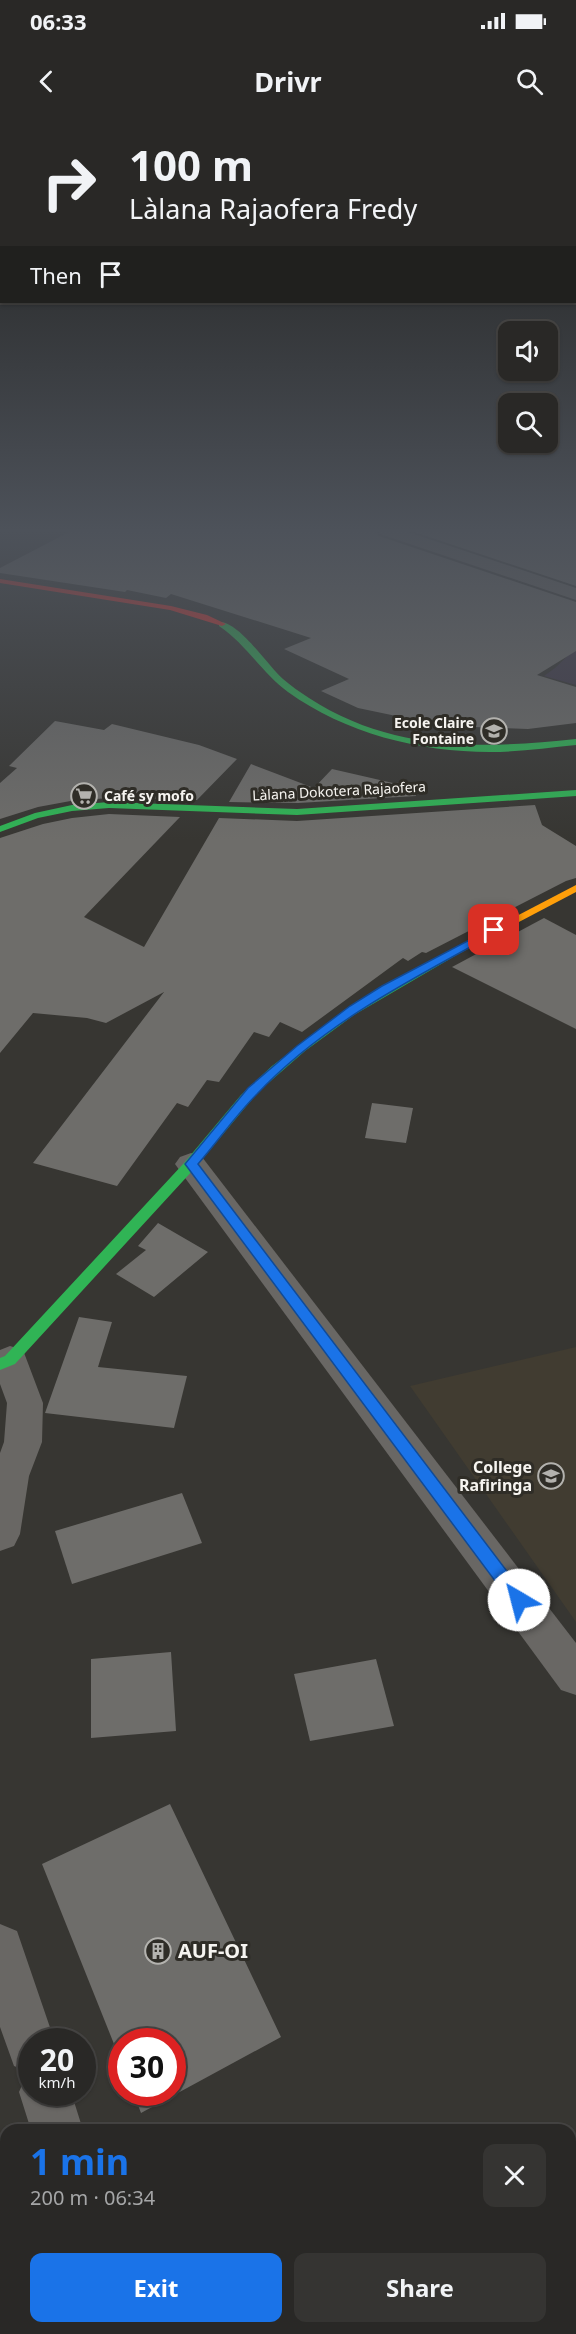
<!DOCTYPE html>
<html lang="en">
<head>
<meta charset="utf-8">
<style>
	:root { --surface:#292826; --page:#353432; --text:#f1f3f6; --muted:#a5a6a7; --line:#454443; --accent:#1a73e8 }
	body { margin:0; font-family:"Noto Sans",sans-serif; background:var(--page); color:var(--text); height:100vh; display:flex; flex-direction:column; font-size:22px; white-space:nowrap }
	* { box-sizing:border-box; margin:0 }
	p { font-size:20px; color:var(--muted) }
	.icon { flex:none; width:33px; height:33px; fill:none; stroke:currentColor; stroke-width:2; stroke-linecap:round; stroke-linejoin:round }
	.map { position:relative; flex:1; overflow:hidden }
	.side { position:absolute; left:0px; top:2004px; width:576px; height:210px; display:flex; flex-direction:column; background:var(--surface); border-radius:18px 18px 0 0; box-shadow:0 2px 4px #0004,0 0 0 2px var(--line) }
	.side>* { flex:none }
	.guide { position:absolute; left:0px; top:0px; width:576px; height:183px; box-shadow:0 2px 4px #0004,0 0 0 2px var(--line); background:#292826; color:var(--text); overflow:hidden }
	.controls { position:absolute; left:498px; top:201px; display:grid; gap:12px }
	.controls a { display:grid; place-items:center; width:60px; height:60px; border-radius:12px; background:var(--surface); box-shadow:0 2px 4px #0004,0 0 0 2px var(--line); font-size:30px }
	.speed { position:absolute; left:18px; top:1908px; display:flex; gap:12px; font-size:30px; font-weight:700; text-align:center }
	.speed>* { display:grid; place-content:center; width:78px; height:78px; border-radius:50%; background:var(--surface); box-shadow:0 2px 4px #0004,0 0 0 2px var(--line); line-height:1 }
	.speed small { font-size:15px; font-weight:400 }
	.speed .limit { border:9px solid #d22; background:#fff; color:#111 }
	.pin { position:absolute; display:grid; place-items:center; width:51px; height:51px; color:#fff; margin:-26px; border-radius:12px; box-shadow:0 3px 9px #0006 }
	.me { position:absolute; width:66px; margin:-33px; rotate:323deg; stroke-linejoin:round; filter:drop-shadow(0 0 4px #0008) }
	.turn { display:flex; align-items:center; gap:21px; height:126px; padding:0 30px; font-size:27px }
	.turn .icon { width:78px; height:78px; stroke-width:2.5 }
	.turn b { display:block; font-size:42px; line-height:51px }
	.then { display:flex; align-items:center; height:57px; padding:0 30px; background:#0003; gap:12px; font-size:22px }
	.round { display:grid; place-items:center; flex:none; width:63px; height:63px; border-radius:12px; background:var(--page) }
	.head { display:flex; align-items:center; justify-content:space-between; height:102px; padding:0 30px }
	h1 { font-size:36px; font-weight:700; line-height:45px; color:var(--accent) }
	.action { display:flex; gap:12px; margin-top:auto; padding:12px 30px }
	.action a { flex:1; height:69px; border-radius:12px; background:var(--accent); color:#fff; font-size:24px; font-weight:700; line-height:69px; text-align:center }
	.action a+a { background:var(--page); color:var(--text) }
	.status { display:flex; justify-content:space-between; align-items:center; height:42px; padding:0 30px; background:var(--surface); direction:ltr }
	.status svg { height:16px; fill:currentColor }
	header { display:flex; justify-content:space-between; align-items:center; height:78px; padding:0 30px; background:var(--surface); font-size:27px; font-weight:700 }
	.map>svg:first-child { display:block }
</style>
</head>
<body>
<div class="status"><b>06:33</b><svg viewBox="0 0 49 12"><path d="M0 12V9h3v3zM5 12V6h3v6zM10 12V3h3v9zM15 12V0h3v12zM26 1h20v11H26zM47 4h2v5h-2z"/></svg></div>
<header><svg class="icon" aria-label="back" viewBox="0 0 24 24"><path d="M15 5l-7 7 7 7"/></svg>Drivr<svg class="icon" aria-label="search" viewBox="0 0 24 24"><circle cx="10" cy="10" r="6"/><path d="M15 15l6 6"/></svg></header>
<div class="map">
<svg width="576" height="2214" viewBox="0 0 576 2214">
	<rect width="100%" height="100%" fill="#373632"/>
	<polygon fill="#413c31" points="576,1227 576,1502 410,1266"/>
	<polygon fill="#413a48" points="576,528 576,565 544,556 555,548"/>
	<g fill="#6e6d6a">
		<polygon points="73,410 375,410 379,416 576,482 576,531 537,555 576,567 576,603 528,609 444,606 358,588 321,571 349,559 284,529 311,518 171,474 166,478 127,470 125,472 0,453 0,448"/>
		<polygon points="408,410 576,410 576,466"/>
		<polygon points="55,601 104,610 112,604 199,625 237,639 197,680 113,678 76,680 38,687 0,699 0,663 17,648 9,646"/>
		<polygon points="251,644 314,668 332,649 393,663 410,662 416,676 298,683 229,682"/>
		<polygon points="535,685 542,705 576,726 576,758 566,761 426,833 422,832 408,841 403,838 302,912 280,902 269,917 254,912 219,962 207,960 188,987 177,983 117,1066 33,1043 164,872 106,903 87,898 33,893 0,933 0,718 43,704 72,698 109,694 180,697 84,797 144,827 219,698 297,701"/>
		<polygon points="544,798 576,815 576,909 452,847"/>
		<polygon points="372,983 413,988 406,1023 365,1018"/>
		<polygon points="158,1103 208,1132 154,1177 116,1154 146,1130 138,1126"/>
		<polygon points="79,1197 112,1202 98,1247 187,1256 174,1308 45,1293"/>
		<polygon points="182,1373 202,1423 72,1464 55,1411"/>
		<polygon points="171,1532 176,1611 91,1618 91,1539"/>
		<polygon points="376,1539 394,1606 310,1621 294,1554"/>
		<polygon points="170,1684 281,1917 141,1993 133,1972 172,1972 172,1922 122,1922 122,1944 42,1744"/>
	</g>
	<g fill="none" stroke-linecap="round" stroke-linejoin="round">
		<g fill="#696764" fill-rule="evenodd">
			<polygon points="377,410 402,410 576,468 576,480 380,414"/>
			<polygon points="191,1033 202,1037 576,1523 576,1575 561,1570 180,1051 175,1044 180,1037"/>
			<polygon points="10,1226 23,1230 43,1283 42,1322 29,1356 20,1414 14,1426 0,1431 0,1333 4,1322 7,1283 0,1264 0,1230"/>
			<polygon points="0,1804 17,1811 55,1922 32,1922 32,1972 71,1972 83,2010 31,2010 19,1972 27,1954 29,1952 14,1946 0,1907"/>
			<polygon points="89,2208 147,2208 148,2214 90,2214"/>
		</g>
		<g fill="#30b455" fill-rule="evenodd">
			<path d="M219 502C239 501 268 546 283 559 291 566 300 572 309 578 392 632 482 629 576 619V625C547 628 519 632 490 632 419 632 345 613 288 572 262 553 246 524 219 506Z"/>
			<polygon points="576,670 576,676 297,695 109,688 72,691 38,698 0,712 0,706 35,693 72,685 109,682 297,689"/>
			<polygon points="456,828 460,829 460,833 354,895 305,931 258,972 194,1049 15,1244 0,1250 0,1238 5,1236 184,1043 241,975 272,946 346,890 398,858"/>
		</g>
		<polygon fill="#ff9f0a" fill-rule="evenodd" points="576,765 576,772 460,833 456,834 450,831"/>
		<polygon fill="#e5322d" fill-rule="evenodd" points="0,459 171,486 207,495 226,504 222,506 170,490 0,463"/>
	</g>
	<linearGradient id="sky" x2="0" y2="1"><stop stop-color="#1e1e1c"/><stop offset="0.57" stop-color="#4d525a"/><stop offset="1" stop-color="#4d525a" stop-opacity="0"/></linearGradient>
	<rect width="576" height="720" fill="url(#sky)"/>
	<path fill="#1a73e8" stroke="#114b97" stroke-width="1.5" d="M494 807 500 810 498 812C414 858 324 903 257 974 236 995 218 1021 198 1044L525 1475 528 1480 525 1485 519 1488 513 1485 185 1044 248 968 297 926 350 886 382 866Z"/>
	<defs>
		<g id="school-ring" transform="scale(1.35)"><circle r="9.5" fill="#2f2d27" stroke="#b3b2ae" stroke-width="1.5"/><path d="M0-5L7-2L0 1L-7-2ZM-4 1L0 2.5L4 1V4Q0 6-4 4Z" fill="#b3b2ae"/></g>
		<g id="supermarket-ring" transform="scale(1.35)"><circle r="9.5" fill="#2f2d27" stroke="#b3b2ae" stroke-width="1.5"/><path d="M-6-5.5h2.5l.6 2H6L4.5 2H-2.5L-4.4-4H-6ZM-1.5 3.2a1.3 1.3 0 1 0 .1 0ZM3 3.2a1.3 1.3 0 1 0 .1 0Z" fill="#b3b2ae"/></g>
		<g id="building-ring" transform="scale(1.35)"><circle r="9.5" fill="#2f2d27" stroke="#b3b2ae" stroke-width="1.5"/><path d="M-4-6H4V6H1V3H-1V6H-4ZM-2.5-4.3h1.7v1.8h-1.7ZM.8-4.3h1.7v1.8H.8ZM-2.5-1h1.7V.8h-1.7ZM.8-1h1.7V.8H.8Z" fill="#b3b2ae"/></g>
	</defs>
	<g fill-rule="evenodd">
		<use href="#school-ring" x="494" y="611"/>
		<use href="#supermarket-ring" x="84" y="676"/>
		<use href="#school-ring" x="551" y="1356"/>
		<use href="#building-ring" x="158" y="1831"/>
	</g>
	<g text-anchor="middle" stroke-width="6" stroke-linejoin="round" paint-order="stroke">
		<g font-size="14" font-weight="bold" fill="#f6f4f0" stroke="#2f2d27" text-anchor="end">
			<text x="474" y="608">Ecole Claire<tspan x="474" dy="16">Fontaine</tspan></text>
			<text x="104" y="681" text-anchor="start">Café sy mofo</text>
		</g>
		<g font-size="14" fill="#f6f4f0" stroke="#2f2d27">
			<text transform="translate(339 671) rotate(-3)" y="5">Làlana Dokotera Rajaofera</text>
		</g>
		<g font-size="16" font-weight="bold" fill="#f6f4f0" stroke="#2f2d27" text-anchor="end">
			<text x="532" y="1353">College<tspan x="532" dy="18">Rafiringa</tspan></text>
		</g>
		<g font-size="20" font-weight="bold" fill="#f6f4f0" stroke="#2f2d27" text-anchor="start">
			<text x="178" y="1838">AUF-OI</text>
		</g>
	</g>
</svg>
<div class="controls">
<a><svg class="icon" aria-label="sound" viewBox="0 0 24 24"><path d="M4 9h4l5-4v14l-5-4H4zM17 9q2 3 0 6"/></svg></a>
<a><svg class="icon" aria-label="search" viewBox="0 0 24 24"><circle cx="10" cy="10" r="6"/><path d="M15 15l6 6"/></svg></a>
</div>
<div class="speed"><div>20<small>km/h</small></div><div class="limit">30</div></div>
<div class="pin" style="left:494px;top:810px;background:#d93025"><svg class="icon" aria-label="arrive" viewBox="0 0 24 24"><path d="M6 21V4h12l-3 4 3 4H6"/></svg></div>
<svg class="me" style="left:519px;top:1480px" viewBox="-20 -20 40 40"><circle r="19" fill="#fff"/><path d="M0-13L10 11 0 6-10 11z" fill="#1a73e8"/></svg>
<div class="guide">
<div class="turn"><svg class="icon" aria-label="right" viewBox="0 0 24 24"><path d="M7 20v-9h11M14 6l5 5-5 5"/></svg><div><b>100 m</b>Làlana Rajaofera Fredy</div></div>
<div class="then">Then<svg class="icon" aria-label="arrive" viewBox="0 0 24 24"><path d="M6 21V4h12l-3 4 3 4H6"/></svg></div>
</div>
<section class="side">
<div class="head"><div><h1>1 min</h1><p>200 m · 06:34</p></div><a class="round"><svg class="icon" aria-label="close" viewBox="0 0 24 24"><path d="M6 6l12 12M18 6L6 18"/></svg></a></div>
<div class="action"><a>Exit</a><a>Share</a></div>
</section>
</div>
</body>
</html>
